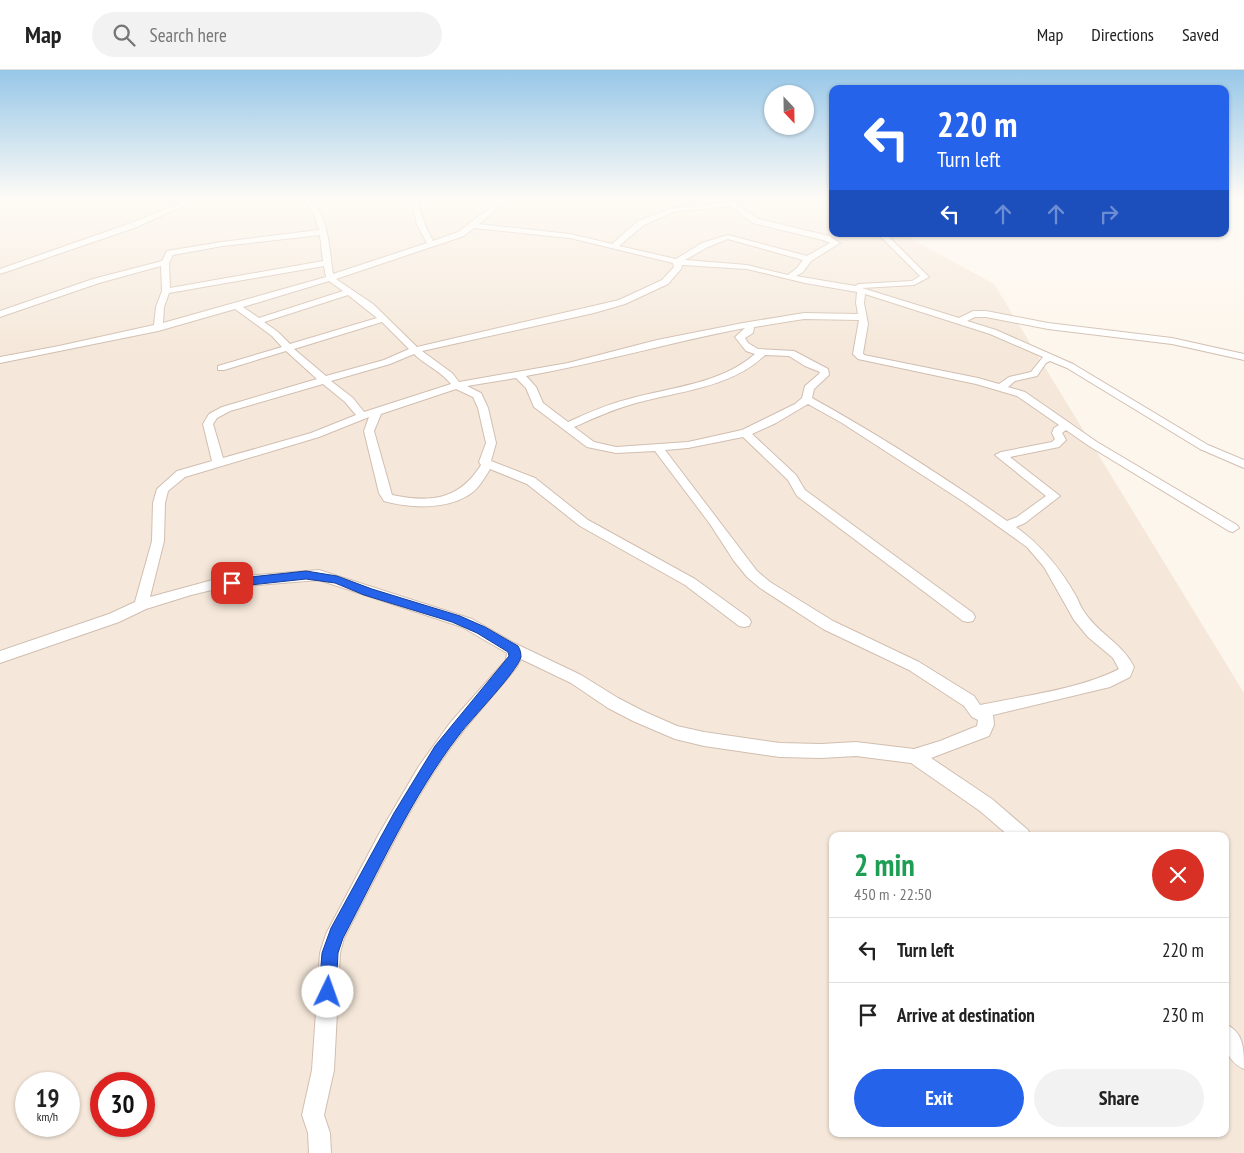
<!DOCTYPE html>
<html lang="en">
<head>
<meta charset="utf-8">
<style>
	:root { --surface:#fff; --page:#f2f2f2; --text:#222; --muted:#767676; --line:#e0e0e0; --accent:#2563eb }
	body { margin:0; font-family:"PT Sans Narrow",sans-serif; background:var(--page); color:var(--text); height:100vh; display:flex; flex-direction:column; font-size:19px; white-space:nowrap }
	* { box-sizing:border-box; margin:0 }
	p { font-size:16px; color:var(--muted) }
	.icon { flex:none; width:28px; height:28px; fill:none; stroke:currentColor; stroke-width:2; stroke-linecap:round; stroke-linejoin:round }
	.map { position:relative; flex:1; overflow:hidden }
	.drawer { position:absolute; left:829px; top:762px; width:400px; height:305px; display:flex; flex-direction:column; background:var(--surface); border-radius:10px; box-shadow:0 1px 4px #0004 }
	.drawer>* { flex:none }
	.banner { position:absolute; left:829px; top:15px; width:400px; height:152px; border-radius:10px; box-shadow:0 1px 4px #0004; background:#2563eb; color:#fff; overflow:hidden }
	.needle { width:32px; rotate:158deg }
	.fabs { position:absolute; left:764px; top:15px; display:grid; gap:10px }
	.fabs a { display:grid; place-items:center; width:50px; height:50px; border-radius:50%; background:var(--surface); box-shadow:0 1px 4px #0004; font-size:25px }
	.speed { position:absolute; left:15px; top:1002px; display:flex; gap:10px; font-size:25px; font-weight:700; text-align:center }
	.speed>* { display:grid; place-content:center; width:65px; height:65px; border-radius:50%; background:var(--surface); box-shadow:0 1px 4px #0004; line-height:1 }
	.speed small { font-size:12px; font-weight:400 }
	.speed .limit { border:8px solid #d22; background:#fff; color:#111 }
	.pin { position:absolute; display:grid; place-items:center; width:42px; height:42px; color:#fff; margin:-21px; border-radius:10px; box-shadow:0 2px 8px #0006 }
	.me { position:absolute; width:55px; margin:-28px; rotate:3deg; stroke-linejoin:round; filter:drop-shadow(0 0 4px #0008) }
	.turn { display:flex; align-items:center; gap:18px; height:105px; padding:0 25px; font-size:22px }
	.turn .icon { width:65px; height:65px; stroke-width:2.5 }
	.turn b { display:block; font-size:35px; line-height:42px }
	.lanes { display:flex; align-items:center; height:48px; padding:0 25px; background:#0003; justify-content:center; gap:25px; direction:ltr }
	.lanes .off { opacity:.35 }
	.round { display:grid; place-items:center; flex:none; width:52px; height:52px; border-radius:26px; background:var(--page) }
	.headline { display:flex; align-items:center; justify-content:space-between; height:85px; padding:0 25px }
	h1 { font-size:30px; font-weight:700; line-height:38px; color:#1e9e55 }
	.cta { display:flex; gap:10px; margin-top:auto; padding:10px 25px }
	.cta a { flex:1; height:58px; border-radius:30px; background:var(--accent); color:#fff; font-size:20px; font-weight:700; line-height:58px; text-align:center }
	.cta a+a { background:var(--page); color:var(--text) }
	ul { padding:0; list-style:none }
	li { display:flex; align-items:center; gap:15px; height:65px; padding:0 25px; border-top:1px solid var(--line) }
	li div { flex:1 }
	li b { display:block; font-size:19px }
	li em { font-style:normal }
	header { display:flex; align-items:center; gap:30px; box-sizing:border-box; height:70px; padding:0 25px; background:var(--surface); border-bottom:1px solid var(--line) }
	header strong { font-size:24px }
	nav { display:flex; gap:28px; margin-inline-start:auto; font-size:18px }
	.search { width:350px; height:45px; background:var(--page); display:flex; align-items:center; gap:12px; box-sizing:border-box; padding:0 18px; border-radius:28px; color:var(--muted); font-size:19px }
	.map>svg:first-child { display:block }
</style>
</head>
<body>
<header>
<strong>Map</strong>
<div class="search"><svg class="icon" aria-label="search" viewBox="0 0 24 24"><circle cx="10" cy="10" r="6"/><path d="M15 15l6 6"/></svg>Search here</div>
<nav><a>Map</a><a>Directions</a><a>Saved</a></nav>
</header>
<div class="map">
<svg width="1244" height="1083" viewBox="0 0 1244 1083">
	<rect width="100%" height="100%" fill="#fdf6ec"/>
	<path fill="#f5e8da" fill-rule="evenodd" d="M0 128H832V164H903L994 214 1244 623V1083H0ZM832 766H1225V1064H832ZM26 1014H69V1056H26ZM101 1014H144V1056H101Z"/>
	<g fill="none" stroke-linecap="round" stroke-linejoin="round">
		<g stroke="#d1beb0" stroke-width="2">
			<g id="minor">
				<polygon points="192,128 200,128 137,157 0,204 0,199 131,153"/>
				<path d="M303 128H310C329 148 329 178 333 204L427 173 417 155 411 128H417L425 155 433 171 458 162 503 128H510L479 154 570 164 612 174 638 151 670 139 768 128 737 135 759 149 829 166 840 173 811 191 803 202 796 206 855 216 859 214 912 211 920 206 878 164H886L929 207 914 215 862 218 959 248 973 241H986L1048 253 1172 268 1244 284V290L1172 274 1048 259 986 247H975L967 251 996 260 1073 294 1208 375 1244 390V398L1200 379 1067 298 1050 291 1046 293 1037 306 1015 311 1008 317 1025 322 1097 372 1237 455 1239 458 1233 462 1229 461 1089 376 1066 360 1062 363 1066 370 1059 377 1010 387 1060 426 1025 453 1016 457C1042 476 1060 498 1076 526 1079 532 1081 538 1085 543 1099 564 1123 574 1134 597L1130 607 1110 617 993 645 994 655 989 666 931 688 992 729 1028 760 1031 766H1009L980 741 911 693 856 686 821 688 780 687 704 676 675 669 633 651 608 638 571 613 521 589 516 598C493 627 467 653 446 684 406 741 377 806 344 868L340 883 334 1000 324 1045 330 1063 331 1083H309L308 1063 302 1045 312 1000 320 883 326 864 379 764 419 696 450 653 506 590 507 583 462 557 319 510 220 518 191 525 146 539 119 552 0 593V581L109 544 135 532 152 471 153 433 157 419 177 401 212 391 203 354 209 344 222 337 317 309 286 281 224 300H218V296L282 277 272 266 235 239 158 261 0 293V287L59 276 154 255 156 237 162 221 161 196 99 213 0 247V241L93 209 162 191 167 181 222 172 319 160 314 144ZM730 136 753 153 823 170 830 173 807 186 728 165 702 173 676 189 619 176 644 155 673 142ZM474 158 570 168 673 193 674 197 662 210 619 230 417 277 373 234 336 209 464 166ZM320 165 323 191 170 218 169 193 173 185 222 176ZM728 169 803 190 797 198 788 205 747 195 685 190 708 177ZM682 195 747 199 805 213 857 222 856 233 858 244 804 243 743 253 657 270 568 293 459 312 452 303 422 281 594 243 625 234 668 214 681 199ZM324 196 326 207 163 253 164 237 169 223ZM329 211 343 221 259 248 243 237ZM865 224 990 264 1043 287 1031 302 1009 307 999 314 978 308 864 285 863 283 868 254 864 233ZM348 225 377 248 290 274 278 262 264 252ZM804 249 859 250 853 284 858 289 976 314 1017 326 1059 355 1054 358 1052 363 1055 369 1052 372 1001 382 995 385 1046 426 1017 447 1007 451C944 407 879 365 812 328L814 319 829 305 828 299 794 281 758 279 748 273 745 268 753 263 754 257ZM382 252 409 279 384 290 326 306 294 279ZM745 258 735 267 746 281 755 284C721 314 671 317 629 329 608 334 588 343 568 352L543 333 536 317 526 306C600 293 671 272 745 258ZM414 284C425 295 441 301 451 314L364 342 353 328 331 311 390 294ZM765 285 789 286 805 296 820 302 819 304 805 316 802 328 795 334 742 360 688 372 616 377 594 372 574 357C594 348 614 339 636 333 679 321 731 318 765 285ZM516 308 526 318 534 337 587 377 616 383 655 381 710 454 734 491 747 507 760 518 823 559 909 600 964 636 972 647 978 650 977 656 940 671 914 679 856 672 821 674 780 673 704 662 677 656 643 641 618 628 581 605 514 573 472 549 319 500 220 508 150 527 164 471 165 433 168 421 185 407 319 367 369 347 364 361 379 423 384 431C409 438 444 440 467 426 478 420 484 409 490 399L527 414 580 456 685 515 739 556 744 557 749 556 751 552 749 548 695 509 588 450 535 408 491 391 496 373 488 338 481 323 467 316ZM323 314 345 332 356 345 311 363 223 388 213 354 217 348 230 341ZM456 319 473 327 478 338 486 373 479 392 481 395C459 430 431 433 392 425L374 361 381 344ZM808 334 842 353 964 432 1027 477 1044 497 1074 550 1088 567 1113 588 1119 599C1081 619 1023 626 980 635L974 626 919 592 833 551 770 512 757 501 665 380 688 378 743 367 788 410 797 426 963 551 968 552 973 551 975 547 973 543 805 420 796 405 752 364 776 353Z"/>
				<path d="M1225 954C1244 962 1244 979 1244 999 1224 990 1225 973 1225 954Z"/>
			</g>
		</g>
		<use href="#minor" fill="#fff" fill-rule="evenodd"/>
	</g>
	<linearGradient id="sky" x2="0" y2="1"><stop stop-color="#97c7e8"/><stop offset="0.46" stop-color="#fefbf6"/><stop offset="1" stop-color="#fefbf6" stop-opacity="0"/></linearGradient>
	<rect width="1244" height="279" fill="url(#sky)"/>
	<path fill="#2563eb" stroke="#184099" d="M306 501 337 506 372 519 460 546 485 557 518 576C520 579 521 583 521 587 517 602 471 649 459 665 412 726 379 800 343 868L338 883 336 922 334 928 328 931 322 928 319 922 322 883 331 858 394 743 435 676 509 586 508 582 477 563 452 552 364 525 335 513 306 509 232 517 226 513 232 509Z"/>
</svg>
<div class="fabs">
<a><svg class="needle" viewBox="-14 -14 28 28"><path d="M0-13l5 13h-10z" fill="#e53935"/><path d="M0 13l5-13h-10z" fill="#767676"/></svg></a>
</div>
<div class="speed"><div>19<small>km/h</small></div><div class="limit">30</div></div>
<div class="pin" style="left:232px;top:513px;background:#d93025"><svg class="icon" aria-label="arrive" viewBox="0 0 24 24"><path d="M6 21V4h12l-3 4 3 4H6"/></svg></div>
<svg class="me" style="left:328px;top:922px" viewBox="-20 -20 40 40"><circle r="19" fill="#fff"/><path d="M0-13L10 11 0 6-10 11z" fill="#2563eb"/></svg>
<div class="banner">
<div class="turn"><svg class="icon" aria-label="left" viewBox="0 0 24 24"><path d="M17 20v-9H6M10 6l-5 5 5 5"/></svg><div><b>220 m</b>Turn left</div></div>
<div class="lanes"><svg class="icon" aria-label="left" viewBox="0 0 24 24"><path d="M17 20v-9H6M10 6l-5 5 5 5"/></svg><svg class="icon off" aria-label="ahead" viewBox="0 0 24 24"><path d="M12 20V5M6 11l6-6 6 6"/></svg><svg class="icon off" aria-label="ahead" viewBox="0 0 24 24"><path d="M12 20V5M6 11l6-6 6 6"/></svg><svg class="icon off" aria-label="right" viewBox="0 0 24 24"><path d="M7 20v-9h11M14 6l5 5-5 5"/></svg></div>
</div>
<section class="drawer">
<div class="headline"><div><h1>2 min</h1><p>450 m · 22:50</p></div><a class="round" style="background:#d93025;color:#fff"><svg class="icon" aria-label="close" viewBox="0 0 24 24"><path d="M6 6l12 12M18 6L6 18"/></svg></a></div>
<ul>
<li><svg class="icon" aria-label="left" viewBox="0 0 24 24"><path d="M17 20v-9H6M10 6l-5 5 5 5"/></svg><div><b>Turn left</b></div><em>220 m</em></li>
<li><svg class="icon" aria-label="arrive" viewBox="0 0 24 24"><path d="M6 21V4h12l-3 4 3 4H6"/></svg><div><b>Arrive at destination</b></div><em>230 m</em></li>
</ul>
<div class="cta"><a>Exit</a><a>Share</a></div>
</section>
</div>
</body>
</html>
